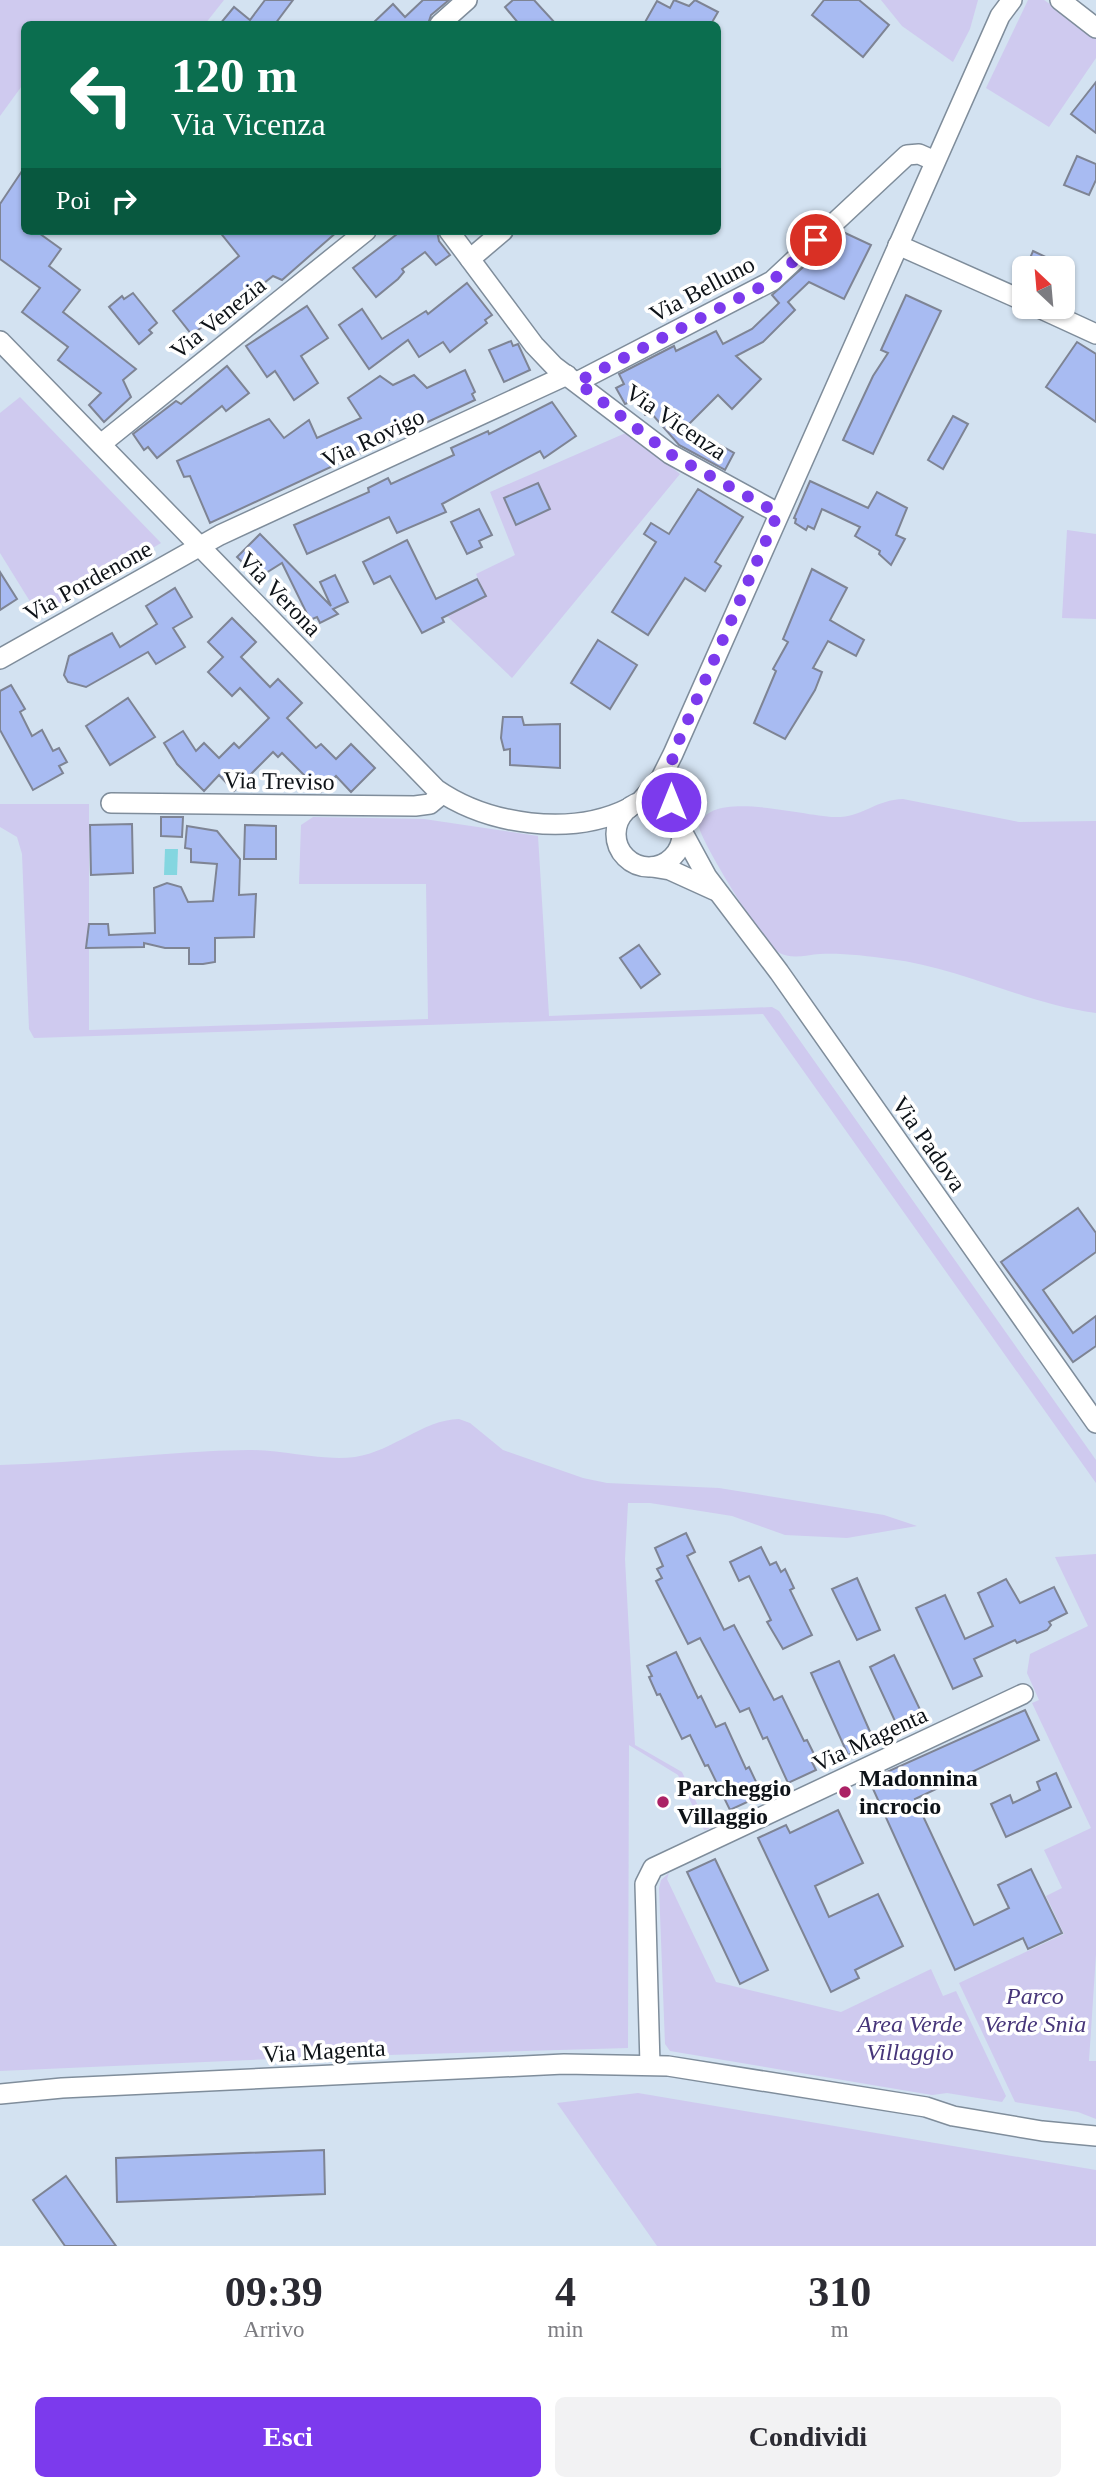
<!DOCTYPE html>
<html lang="it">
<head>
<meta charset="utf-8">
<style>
	:root { --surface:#fff; --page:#f2f2f3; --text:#2b2b33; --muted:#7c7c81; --accent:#7c3aed }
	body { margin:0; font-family:"Times New Roman",serif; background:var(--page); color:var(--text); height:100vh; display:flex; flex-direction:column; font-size:26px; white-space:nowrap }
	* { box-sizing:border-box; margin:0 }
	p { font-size:23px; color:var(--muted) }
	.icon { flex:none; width:38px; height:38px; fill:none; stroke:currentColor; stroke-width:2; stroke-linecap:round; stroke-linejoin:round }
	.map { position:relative; height:2246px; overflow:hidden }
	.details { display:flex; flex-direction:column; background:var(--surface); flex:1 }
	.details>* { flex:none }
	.hud { position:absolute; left:21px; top:21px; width:700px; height:214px; border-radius:10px; box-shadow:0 2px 5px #0004; background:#0b6e4f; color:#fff; overflow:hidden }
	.needle { width:46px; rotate:334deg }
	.tools { position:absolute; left:1012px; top:256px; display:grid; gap:14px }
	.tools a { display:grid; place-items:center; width:63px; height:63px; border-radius:10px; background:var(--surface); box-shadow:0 2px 5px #0004; font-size:35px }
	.pin { position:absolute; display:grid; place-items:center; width:60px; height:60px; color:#fff; margin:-30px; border:4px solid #fff; border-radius:50%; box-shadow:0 2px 7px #0007 }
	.me { position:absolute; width:77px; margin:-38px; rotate:0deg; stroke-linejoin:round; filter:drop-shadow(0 0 5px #0008) }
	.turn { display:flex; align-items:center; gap:24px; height:147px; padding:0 35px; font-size:32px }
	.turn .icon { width:91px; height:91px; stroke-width:2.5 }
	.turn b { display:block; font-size:49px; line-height:60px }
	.then { display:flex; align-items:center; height:66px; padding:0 35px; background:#0003; gap:14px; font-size:26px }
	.eta { display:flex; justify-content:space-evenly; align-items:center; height:119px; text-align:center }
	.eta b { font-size:42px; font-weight:600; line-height:49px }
	.action { display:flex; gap:14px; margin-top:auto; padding:14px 35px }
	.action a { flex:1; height:80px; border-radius:10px; background:var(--accent); color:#fff; font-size:28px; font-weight:600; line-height:80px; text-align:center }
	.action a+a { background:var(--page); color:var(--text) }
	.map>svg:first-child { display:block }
</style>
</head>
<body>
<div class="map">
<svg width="1096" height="2246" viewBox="0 0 1096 2246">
	<rect width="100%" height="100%" fill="#d3e2f1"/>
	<g fill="#cfcaef" fill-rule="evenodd">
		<polygon points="0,0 224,0 205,24 24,24 24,83 0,116"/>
		<polygon points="881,0 978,0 970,29 953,62 902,26"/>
		<polygon points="1028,0 1044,0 1096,36 1096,58 1049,127 986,88"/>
		<polygon points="20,397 161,543 39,616 0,553 0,413"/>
		<path d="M628 432 680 474 512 678 447 616 486 596 476 574 515 555 490 492ZM538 483 550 509 516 525 504 498Z"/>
		<polygon points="1067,530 1096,534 1096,619 1062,618"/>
		<path d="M903 799 1019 822 1096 821V1013C1025 1004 961 967 889 959 867 956 843 953 820 954 806 955 791 960 778 952 764 945 702 843 699 827 708 786 810 819 841 817 864 815 877 800 903 799Z"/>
		<polygon points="0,804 89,804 89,1030 428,1019 426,884 299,884 301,825 313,817 424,819 538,836 549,1016 772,1007 779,1011 1096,1460 1096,1483 763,1014 34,1038 29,1029 22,854 17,837 0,827"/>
		<path d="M459 1419 470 1423 503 1450 583 1478 607 1483 719 1488 884 1515 917 1526 847 1538 785 1535 732 1516 650 1503H628L625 1559 635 1745 682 1772 709 1829 704 1830 678 1775 629 1745 628 2048 318 2057 0 2071V1465C83 1463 166 1451 249 1450 285 1450 320 1461 355 1457 394 1451 422 1420 459 1419Z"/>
		<polygon points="1096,1554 1096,1954 1089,2061 1096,2061 1096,2119 1078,2112 1015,2102 959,1983 1064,1934 1046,1896 1062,1888 1044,1850 1091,1828 1032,1703 1039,1700 1027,1673 1030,1654 1088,1626 1055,1557"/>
		<polygon points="669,1873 667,1879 716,1982 841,2012 931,1969 943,1996 956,1991 1006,2096 1002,2102 947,2093 932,2095 670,2051 665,2044 659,1888 661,1880"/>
		<polygon points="638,2093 1096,2170 1096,2246 657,2246 557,2103"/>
	</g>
	<polygon fill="#84d6e0" points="165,849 178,849 177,875 164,875"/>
	<g fill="#a8bbf2" stroke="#7e8494" stroke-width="2">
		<polygon points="265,0 293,0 275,24 220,24 234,7 250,20"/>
		<polygon points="423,0 449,0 431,15 428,24 372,24 393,4 405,17"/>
		<polygon points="513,0 534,0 556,24 519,24 505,7"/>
		<polygon points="674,0 689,6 695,0 718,12 711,24 644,24 657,1 670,8"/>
		<polygon points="824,0 859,0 889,25 863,57 812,15"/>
		<polygon points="1096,82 1096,133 1071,114"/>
		<polygon points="1077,156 1096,164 1096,180 1089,195 1064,185"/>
		<polygon points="24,168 24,231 36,231 61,249 49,266 80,290 63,312 136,369 123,380 131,397 104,422 89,405 101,393 58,360 68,347 22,312 40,288 0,259 0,204"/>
		<polygon points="219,231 338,231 282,280 273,276 239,303 236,299 192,335 173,311 239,256"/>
		<polygon points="401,231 437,231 439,241 450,255 436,265 425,252 402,269 404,272 398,279 376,297 353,268"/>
		<polygon points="843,232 871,245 844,299 809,282 788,302 795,310 763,342 736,356 761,379 732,409 718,395 682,431 717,450 720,445 734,453 725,470 679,445 652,414 645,415 638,399 625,404 616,388 624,384 619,374 674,346 676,351 716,331 723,344 752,329 779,303 772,295 829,244 834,246"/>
		<polygon points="1033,251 1069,268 1026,268"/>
		<polygon points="467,283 492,315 485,320 487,323 450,352 443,342 419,357 408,340 369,369 339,325 362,309 382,339 426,311 428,314"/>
		<polygon points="133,293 157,323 149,330 152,333 139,344 109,307 122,296 124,299"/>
		<polygon points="906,295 941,311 873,454 843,440 873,376 888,353 881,350"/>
		<polygon points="307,306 328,338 301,356 318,383 294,400 275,371 267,377 246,346"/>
		<polygon points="511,341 513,346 518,344 530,370 504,382 489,350"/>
		<polygon points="1077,342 1096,354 1096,422 1046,387"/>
		<polygon points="227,366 249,393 226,411 222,406 157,458 148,447 144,450 133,434 176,401 181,404"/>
		<polygon points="465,370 475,392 472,394 475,400 210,523 190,476 184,477 177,461 269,419 284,438 309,420 317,438 361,418 348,398 380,376 393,385 414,375 427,388"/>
		<polygon points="552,402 576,436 544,458 540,451 442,504 446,512 397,533 389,517 307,554 294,525 369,492 368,488 388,478 391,484 454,455 451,448 488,431 489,434"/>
		<polygon points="953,416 968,424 943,469 928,460"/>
		<polygon points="810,481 868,508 877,492 907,508 896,535 905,539 891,565 879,554 880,551 855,536 860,527 822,509 814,529 808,526 806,530 795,523 796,519 794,518"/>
		<polygon points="538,483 550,509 516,525 504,498"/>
		<polygon points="698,489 743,517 715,562 721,566 705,591 685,578 648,635 612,612 656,542 644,534 651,523 669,534"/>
		<polygon points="479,509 492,535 479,541 482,547 467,554 451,522"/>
		<polygon points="260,534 331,606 320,582 335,575 348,602 333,609 338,614 320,623 317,617 310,620 282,563 258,578 237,557"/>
		<polygon points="407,540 436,599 477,579 486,596 442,618 444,622 422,633 390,576 374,584 363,562"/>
		<polygon points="812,569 847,588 830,620 864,640 856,656 828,641 813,668 822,672 815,690 785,739 754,723 776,671 773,669 788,642 783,639"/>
		<polygon points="0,572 17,599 0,610"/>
		<polygon points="175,588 192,617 173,628 185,647 156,664 148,652 86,687 68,682 64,675 69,656 112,633 120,647 157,624 146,606"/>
		<polygon points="232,618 256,642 241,657 270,687 278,679 302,703 287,718 316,748 321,744 336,759 351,744 375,768 351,792 336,776 321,792 282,753 278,757 273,752 234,791 219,775 204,791 177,764 164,743 183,731 196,751 204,743 219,758 234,743 239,748 269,718 240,688 232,696 208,672 223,657 208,642"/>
		<polygon points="598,640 637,665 610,709 571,683"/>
		<polygon points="11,685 25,709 20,712 32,736 42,730 53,751 59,748 67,762 59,766 63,773 33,790 0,730 0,691"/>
		<polygon points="128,698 155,737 110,765 86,726"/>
		<polygon points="503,717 522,717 524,725 560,724 560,768 510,765 510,749 504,750 501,738"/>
		<polygon points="161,817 183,817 182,837 161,836"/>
		<polygon points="132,824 133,873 91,875 90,825"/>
		<polygon points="245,825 276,826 276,859 244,859"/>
		<polygon points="187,826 217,831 240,859 239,895 256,894 254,937 215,938 215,962 203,964 189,964 189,948 165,948 144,943 144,947 86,948 89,924 108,924 109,935 155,933 154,888 167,883 181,887 188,902 213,901 217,864 191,862 191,849 185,848"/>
		<polygon points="639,945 660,974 641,988 620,958"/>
		<polygon points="1078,1208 1096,1233 1096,1252 1043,1290 1073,1333 1096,1316 1096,1346 1073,1362 1001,1262"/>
		<polygon points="686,1533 695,1552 687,1556 724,1630 734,1625 774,1700 782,1696 804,1741 807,1740 816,1758 811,1760 816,1770 788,1783 767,1737 763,1739 749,1708 740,1712 700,1638 688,1644 656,1581 662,1578 657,1569 663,1566 655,1548"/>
		<polygon points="761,1547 770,1565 776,1562 781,1572 785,1569 794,1588 790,1590 812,1635 783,1649 767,1622 771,1620 749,1576 739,1581 730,1562"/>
		<polygon points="857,1578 880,1630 857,1640 832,1589"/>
		<polygon points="1006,1579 1020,1603 1054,1587 1067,1613 1049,1622 1051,1625 1047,1630 1017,1643 1015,1640 974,1659 982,1676 953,1689 916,1608 945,1595 965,1639 993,1626 978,1593"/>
		<polygon points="676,1652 698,1698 701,1696 716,1727 725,1723 746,1769 749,1767 758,1786 753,1788 758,1797 730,1810 708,1765 705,1766 690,1735 682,1739 660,1694 657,1695 649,1677 652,1676 647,1666"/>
		<polygon points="894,1655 925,1720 900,1732 870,1667"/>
		<polygon points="839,1661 875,1743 848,1755 811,1673"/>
		<polygon points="1025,1710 1039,1740 915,1799 974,1925 1009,1908 998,1885 1031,1869 1062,1933 1028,1949 1023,1938 955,1970 869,1780"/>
		<polygon points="1056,1773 1071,1807 1006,1837 991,1804 1010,1795 1013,1803 1040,1790 1037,1782"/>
		<polygon points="838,1810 863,1863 815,1886 829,1917 878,1894 903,1946 855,1970 859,1978 831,1992 758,1838 786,1825 790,1833"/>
		<polygon points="715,1859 768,1970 740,1984 687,1872"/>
		<polygon points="324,2150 325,2194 117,2202 116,2158"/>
		<polygon points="66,2176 116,2246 65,2246 33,2200"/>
	</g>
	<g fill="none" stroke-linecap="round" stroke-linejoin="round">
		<g stroke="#7f8d9b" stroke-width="22">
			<g id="minor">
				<polyline points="1060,0 1096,28"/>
				<polyline points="440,24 467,0"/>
				<polyline points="449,231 534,345 554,366 670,454 778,513"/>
				<polyline points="898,245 1024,301"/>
				<polyline points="470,259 503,231"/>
				<polyline points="1035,306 1096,334"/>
				<path d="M0 341 436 789C488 825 571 837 629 808"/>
				<polyline points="577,382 772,281 907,155 919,154 935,161"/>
				<polyline points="101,444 366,231"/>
				<polyline points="0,659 220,535 567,375"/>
				<circle cx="649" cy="834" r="33"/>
				<polyline points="111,803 415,806 430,804 442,794"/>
				<polyline points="639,803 661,778 673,754 1000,16 1012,0"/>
				<polyline points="682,831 707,877 779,972 1096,1423"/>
				<polyline points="652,867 670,870 714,890"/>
				<polyline points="650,2065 645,1884 653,1868 1023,1694"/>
				<polyline points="0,2094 62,2088 564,2064 668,2066 926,2107 953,2116 1042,2131 1096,2136"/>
			</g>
		</g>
		<use href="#minor" stroke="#fff" stroke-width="19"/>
	</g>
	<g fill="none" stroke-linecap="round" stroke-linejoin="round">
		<polyline stroke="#7c3aed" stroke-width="12" stroke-dasharray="0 21.6" points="671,802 669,788 673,754 778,513 670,454 577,382 772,281 816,240"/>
	</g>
	<g fill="#ab2265" stroke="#fff" stroke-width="2.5">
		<circle cx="845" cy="1792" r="7"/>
		<circle cx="663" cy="1802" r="7"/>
	</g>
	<g text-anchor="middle" stroke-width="7" stroke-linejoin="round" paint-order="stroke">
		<g font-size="24" fill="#0e1318" stroke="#fff">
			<text transform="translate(702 289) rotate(-28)" y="8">Via Belluno</text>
			<text transform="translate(218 318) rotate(-39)" y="8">Via Venezia</text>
			<text transform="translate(676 422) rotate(34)" y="8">Via Vicenza</text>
			<text transform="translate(373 438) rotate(-25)" y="8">Via Rovigo</text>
			<text transform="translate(88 581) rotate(-29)" y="8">Via Pordenone</text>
			<text transform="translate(280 594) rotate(46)" y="8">Via Verona</text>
			<text transform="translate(279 781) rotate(1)" y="8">Via Treviso</text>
			<text transform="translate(929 1144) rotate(55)" y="8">Via Padova</text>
			<text transform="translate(870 1739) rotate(-25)" y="8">Via Magenta</text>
			<text transform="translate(324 2051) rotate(-3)" y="8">Via Magenta</text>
		</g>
		<g font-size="24" font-weight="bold" fill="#0e1318" stroke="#fff" text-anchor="start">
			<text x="859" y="1786">Madonnina<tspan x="859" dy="28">incrocio</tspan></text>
			<text x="677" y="1796">Parcheggio<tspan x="677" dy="28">Villaggio</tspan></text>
		</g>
		<g font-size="24" font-style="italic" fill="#47367a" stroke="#fff">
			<text x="1035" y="2004">Parco<tspan x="1035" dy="28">Verde Snia</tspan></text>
			<text x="910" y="2032">Area Verde<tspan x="910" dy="28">Villaggio</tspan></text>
		</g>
	</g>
</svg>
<div class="tools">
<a><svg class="needle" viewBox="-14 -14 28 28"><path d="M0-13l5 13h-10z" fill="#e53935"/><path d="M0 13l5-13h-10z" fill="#7c7c81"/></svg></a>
</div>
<div class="pin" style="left:816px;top:240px;background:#d93025"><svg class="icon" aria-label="arrive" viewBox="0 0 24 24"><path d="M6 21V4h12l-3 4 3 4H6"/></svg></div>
<svg class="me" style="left:671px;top:802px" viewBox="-20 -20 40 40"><circle r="17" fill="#7c3aed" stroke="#fff" stroke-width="3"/><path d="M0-11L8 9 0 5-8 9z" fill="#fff"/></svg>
<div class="hud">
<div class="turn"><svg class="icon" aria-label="left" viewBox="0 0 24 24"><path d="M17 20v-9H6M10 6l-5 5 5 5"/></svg><div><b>120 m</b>Via Vicenza</div></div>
<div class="then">Poi<svg class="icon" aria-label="right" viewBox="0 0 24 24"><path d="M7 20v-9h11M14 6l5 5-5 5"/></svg></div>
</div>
</div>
<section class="details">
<div class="eta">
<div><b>09:39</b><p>Arrivo</p></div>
<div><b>4</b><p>min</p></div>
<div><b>310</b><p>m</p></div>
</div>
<div class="action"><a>Esci</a><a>Condividi</a></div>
</section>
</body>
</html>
